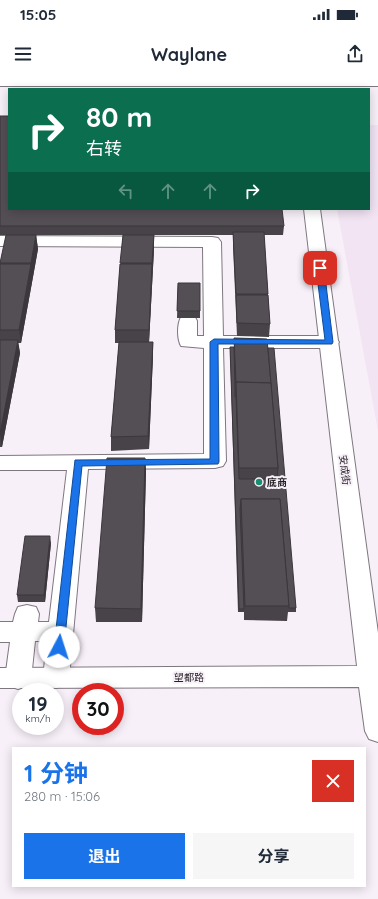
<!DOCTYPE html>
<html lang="zh">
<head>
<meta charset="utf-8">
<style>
	:root { --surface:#fff; --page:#f6f6f7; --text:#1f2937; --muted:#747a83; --accent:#1a73e8 }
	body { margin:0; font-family:Quicksand,"Noto Sans SC",sans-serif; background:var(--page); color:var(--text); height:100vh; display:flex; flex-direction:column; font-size:15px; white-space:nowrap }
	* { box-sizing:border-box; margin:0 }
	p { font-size:13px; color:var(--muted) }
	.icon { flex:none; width:22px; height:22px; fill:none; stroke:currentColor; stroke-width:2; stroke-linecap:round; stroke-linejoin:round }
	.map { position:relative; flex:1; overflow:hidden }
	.details { position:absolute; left:12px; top:667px; width:354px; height:140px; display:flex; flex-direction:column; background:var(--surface); border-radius:0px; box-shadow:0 2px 10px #0003 }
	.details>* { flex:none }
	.guide { position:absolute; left:8px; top:8px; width:362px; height:122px; border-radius:0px; box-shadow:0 2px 10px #0003; background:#0b6e4f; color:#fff; overflow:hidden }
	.speed { position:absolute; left:12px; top:603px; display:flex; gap:8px; font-size:20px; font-weight:700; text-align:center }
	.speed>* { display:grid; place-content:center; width:52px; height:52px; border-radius:50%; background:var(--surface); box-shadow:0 2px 10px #0003; line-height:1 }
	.speed small { font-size:10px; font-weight:400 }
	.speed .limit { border:6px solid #d22; background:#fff; color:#111 }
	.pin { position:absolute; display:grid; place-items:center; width:34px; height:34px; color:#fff; margin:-17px; border-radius:8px; box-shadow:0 2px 6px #0006 }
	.me { position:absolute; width:44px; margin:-22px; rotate:5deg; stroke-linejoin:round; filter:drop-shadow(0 0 3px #0008) }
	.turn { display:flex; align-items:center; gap:14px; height:84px; padding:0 12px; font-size:18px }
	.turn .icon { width:52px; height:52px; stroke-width:2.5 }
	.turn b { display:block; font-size:28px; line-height:34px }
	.lanes { display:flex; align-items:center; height:38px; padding:0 12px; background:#0003; justify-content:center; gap:20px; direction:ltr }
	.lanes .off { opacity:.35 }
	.round { display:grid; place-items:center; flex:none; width:42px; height:42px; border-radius:0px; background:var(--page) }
	.overview { display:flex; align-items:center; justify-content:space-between; height:68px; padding:0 12px }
	h1 { font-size:24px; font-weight:700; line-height:30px; color:var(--accent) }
	.cta { display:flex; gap:8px; margin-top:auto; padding:8px 12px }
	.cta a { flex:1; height:46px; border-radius:0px; background:var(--accent); color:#fff; font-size:16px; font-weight:700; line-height:46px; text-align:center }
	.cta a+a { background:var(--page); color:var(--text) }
	.status { display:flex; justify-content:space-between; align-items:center; height:28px; padding:0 20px; background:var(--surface); direction:ltr }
	.status svg { height:11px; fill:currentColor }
	header { display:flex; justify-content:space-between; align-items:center; height:52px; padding:0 12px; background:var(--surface); font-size:18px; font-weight:700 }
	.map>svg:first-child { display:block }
</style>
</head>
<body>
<div class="status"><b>15:05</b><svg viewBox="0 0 49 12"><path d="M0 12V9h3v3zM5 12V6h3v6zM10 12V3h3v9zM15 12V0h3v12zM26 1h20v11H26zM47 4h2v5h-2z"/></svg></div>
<header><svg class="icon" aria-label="menu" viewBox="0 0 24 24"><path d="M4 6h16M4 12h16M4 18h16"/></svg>Waylane<svg class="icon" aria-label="share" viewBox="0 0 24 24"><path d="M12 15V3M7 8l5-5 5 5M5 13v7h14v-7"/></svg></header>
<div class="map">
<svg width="378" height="819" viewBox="0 0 378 819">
	<rect width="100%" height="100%" fill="#f8f0f9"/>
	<polygon fill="#f2e4f3" points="369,45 378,45 378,351 337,129 369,129"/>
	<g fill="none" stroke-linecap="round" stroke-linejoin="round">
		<g stroke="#7f777f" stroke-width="2">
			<path id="street" d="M0 156 212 157 218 158 221 162 223 256H329L336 258 339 262 336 266 329 268H223L226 381 223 386 215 388 88 389 69 598 65 605 56 608 47 605 43 598 47 561H35L31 599 27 606 18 609 9 606 5 599 10 562H0V542H13L15 534 18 527 27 525 36 527 39 534 38 542H49L67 390H0V376L204 374V268L181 266C177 259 177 244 181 237L188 235 195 237 197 241V256H204L203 167 0 166Z"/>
		</g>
		<g stroke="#7f777f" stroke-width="2">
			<g id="secondary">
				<rect x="0" y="0" width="378" height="6"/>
				<polygon points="304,129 320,129 378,553 378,662 369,659 365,651 359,607 0,608 0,588 357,586"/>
			</g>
		</g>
		<use href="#street" fill="#fff" fill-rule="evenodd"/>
		<use href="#secondary" fill="#fff" fill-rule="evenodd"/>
	</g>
	<g fill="#484349">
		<polygon points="0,36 284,146 283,155 264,155 268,214 270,244 269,257 237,256 233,166 233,155 154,155 154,169 149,262 153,262 153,275 149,369 111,371 111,357 119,263 115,263 115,250 123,155 0,155"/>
		<polygon points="36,155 38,169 33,197 21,263 18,263 20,273 2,367 0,367 0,182"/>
		<polygon points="178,203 200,203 200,238 177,238"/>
		<polygon points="234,258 267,259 296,528 296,532 288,532 287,541 244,540 244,532 238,532 230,271 234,267"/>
		<polygon points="145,378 146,391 142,542 96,542 95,528"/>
		<polygon points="51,463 45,522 18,522 17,515"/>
	</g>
	<g fill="#3b373c">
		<polygon points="36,155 38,169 21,263 19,250"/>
		<polygon points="154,155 154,169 149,263 149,250"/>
		<polygon points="18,260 20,273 2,367 0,354"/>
		<polygon points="153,262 153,275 149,369 148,356"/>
		<polygon points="145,378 146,391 142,542 141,529"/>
		<polygon points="50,456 51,463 45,522 44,515"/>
	</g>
	<g fill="#544e55" stroke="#3b373c">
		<polygon points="0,36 9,36 9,129 282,129 284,146 0,146"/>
		<polygon points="233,152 264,152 268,214 236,214"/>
		<polygon points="6,155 36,155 31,183 0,183"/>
		<polygon points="123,155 154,155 152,183 120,183"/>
		<polygon points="0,184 31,184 19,250 0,250"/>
		<polygon points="120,184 152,184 149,250 115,250"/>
		<polygon points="178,203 200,203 200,231 177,231"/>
		<polygon points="236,215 268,215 270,244 237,243"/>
		<polygon points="234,258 267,259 271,303 236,302 236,303"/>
		<polygon points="0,260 18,260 0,354"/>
		<polygon points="119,262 153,262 148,356 111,357"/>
		<polygon points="230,267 234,267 235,308 235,317 236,317 239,399 277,399 278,388 268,268 274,268 296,528 289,528 280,419 241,419 240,429 244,529 239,529"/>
		<polygon points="236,302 271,303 278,388 239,388"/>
		<polygon points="107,378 145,378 141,529 95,528"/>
		<polygon points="241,419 280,419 289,526 245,526"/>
		<polygon points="25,456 50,456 44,515 17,515"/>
	</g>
	<polygon fill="#1a73e8" stroke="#114b97" points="320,186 324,188 333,262 332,264 218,264 219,382 218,384 82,386 64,567 63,570 59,571 55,570 54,567 75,380 210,379 210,262 214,259 325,260 316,188"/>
	<circle fill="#198e71" stroke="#f8f0f9" stroke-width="1.5" cx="259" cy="402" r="4"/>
	<g text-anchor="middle" stroke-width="4" stroke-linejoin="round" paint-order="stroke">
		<g font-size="10" fill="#221f22" stroke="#f8f0f9">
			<text transform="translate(345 390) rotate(83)" y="4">安成街</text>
			<text x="189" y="601">望都路</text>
		</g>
		<g font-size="10" font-weight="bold" fill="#221f22" stroke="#f8f0f9" text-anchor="start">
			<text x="267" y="406">底商</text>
		</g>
	</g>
</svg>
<div class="speed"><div>19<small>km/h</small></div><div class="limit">30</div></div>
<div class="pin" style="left:320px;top:188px;background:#d93025"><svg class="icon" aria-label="arrive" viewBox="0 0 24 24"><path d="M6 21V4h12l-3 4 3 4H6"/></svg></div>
<svg class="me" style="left:59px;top:567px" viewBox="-20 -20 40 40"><circle r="19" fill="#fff"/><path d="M0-13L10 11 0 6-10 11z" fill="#1a73e8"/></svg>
<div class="guide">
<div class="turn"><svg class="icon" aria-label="right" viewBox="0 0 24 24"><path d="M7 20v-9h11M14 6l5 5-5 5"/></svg><div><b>80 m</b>右转</div></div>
<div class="lanes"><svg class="icon off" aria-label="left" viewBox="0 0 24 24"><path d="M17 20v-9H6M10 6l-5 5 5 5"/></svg><svg class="icon off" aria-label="ahead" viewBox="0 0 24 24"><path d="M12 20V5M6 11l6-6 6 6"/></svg><svg class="icon off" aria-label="ahead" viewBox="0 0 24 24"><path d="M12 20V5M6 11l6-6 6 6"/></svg><svg class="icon" aria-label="right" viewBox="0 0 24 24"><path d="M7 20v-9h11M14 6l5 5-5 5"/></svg></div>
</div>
<section class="details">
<div class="overview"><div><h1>1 分钟</h1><p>280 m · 15:06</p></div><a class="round" style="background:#d93025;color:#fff"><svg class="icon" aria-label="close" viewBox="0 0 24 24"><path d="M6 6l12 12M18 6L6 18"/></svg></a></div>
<div class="cta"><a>退出</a><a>分享</a></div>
</section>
</div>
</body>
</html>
